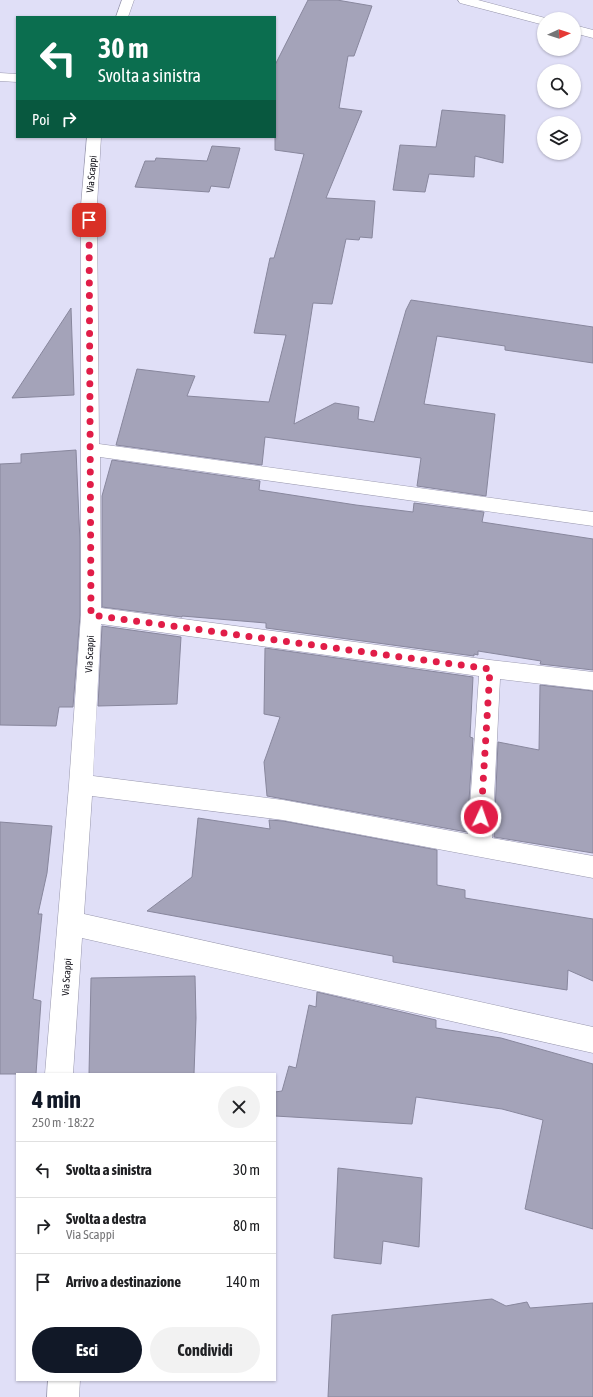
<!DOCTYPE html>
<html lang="it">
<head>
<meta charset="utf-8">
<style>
	:root { --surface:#fff; --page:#f2f2f2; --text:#202124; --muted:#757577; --line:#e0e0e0; --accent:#111827 }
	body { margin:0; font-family:"Asap Condensed",sans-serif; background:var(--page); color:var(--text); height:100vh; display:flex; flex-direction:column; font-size:15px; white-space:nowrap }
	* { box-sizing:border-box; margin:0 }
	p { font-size:13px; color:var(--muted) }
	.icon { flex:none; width:22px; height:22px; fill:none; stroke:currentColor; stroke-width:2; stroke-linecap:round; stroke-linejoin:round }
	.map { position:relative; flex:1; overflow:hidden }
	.sheet { position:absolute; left:16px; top:1073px; width:260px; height:308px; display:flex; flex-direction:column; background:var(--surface); border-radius:0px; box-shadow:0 1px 3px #0004 }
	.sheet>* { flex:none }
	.hud { position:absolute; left:16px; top:16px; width:260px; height:122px; border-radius:0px; box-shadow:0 1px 3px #0004; background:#0b6e4f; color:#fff; overflow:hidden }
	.needle { width:26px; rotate:87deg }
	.tools { position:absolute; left:537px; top:12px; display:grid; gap:8px }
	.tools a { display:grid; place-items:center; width:44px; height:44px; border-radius:50%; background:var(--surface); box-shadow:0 1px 3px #0004; font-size:20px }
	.pin { position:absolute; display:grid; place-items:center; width:34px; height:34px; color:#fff; margin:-17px; border-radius:8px; box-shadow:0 2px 6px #0006 }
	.me { position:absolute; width:44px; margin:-22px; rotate:3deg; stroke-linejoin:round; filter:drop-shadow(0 0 3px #0008) }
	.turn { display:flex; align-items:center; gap:14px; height:84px; padding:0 16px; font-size:18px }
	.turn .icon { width:52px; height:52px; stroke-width:2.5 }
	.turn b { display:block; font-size:28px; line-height:34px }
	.then { display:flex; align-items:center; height:38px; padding:0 16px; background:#0003; gap:8px; font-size:15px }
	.round { display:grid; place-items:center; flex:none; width:42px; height:42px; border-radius:21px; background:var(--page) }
	.head { display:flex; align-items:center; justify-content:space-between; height:68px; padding:0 16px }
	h1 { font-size:24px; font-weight:700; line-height:30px; color:var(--accent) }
	.button { display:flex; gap:8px; margin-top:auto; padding:8px 16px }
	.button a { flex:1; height:46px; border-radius:24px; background:var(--accent); color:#fff; font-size:16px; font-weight:700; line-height:46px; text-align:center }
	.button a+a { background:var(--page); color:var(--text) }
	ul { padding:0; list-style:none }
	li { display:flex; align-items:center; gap:12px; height:56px; padding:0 16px; border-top:1px solid var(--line) }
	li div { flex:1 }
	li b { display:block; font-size:15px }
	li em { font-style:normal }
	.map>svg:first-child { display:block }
</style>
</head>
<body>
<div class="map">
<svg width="593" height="1397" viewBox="0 0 593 1397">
	<rect width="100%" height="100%" fill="#e0dff7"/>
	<g fill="#a4a3b9" stroke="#88879d">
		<polygon points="308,0 337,0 372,6 354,56 348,56 339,108 362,111 326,198 375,201 372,238 360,237 359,240 346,239 332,304 313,303 294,424 335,403 359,407 358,419 374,422 406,310 411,300 593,327 593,363 505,350 505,346 437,336 424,404 495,414 486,496 417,486 421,458 265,437 262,465 116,445 137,369 195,376 187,396 269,402 286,335 254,333 270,258 274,258 304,154 275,150 275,65"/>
		<polygon points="442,110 505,115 503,163 475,156 474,177 429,174 425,192 393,190 400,145 436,147"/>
		<polygon points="212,146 240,148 229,188 211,186 209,192 135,187 145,161 155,161 156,158 207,161"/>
		<polygon points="71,308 74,395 12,398"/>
		<polygon points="76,450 80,542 80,615 73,707 59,707 56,726 0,725 0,464 21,463 21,454"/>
		<polygon points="112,460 260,481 259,490 356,505 413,512 414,503 484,512 482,522 593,539 593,670 540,664 541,661 478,651 478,655 474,654 474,656 266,628 266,623 182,616 182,617 102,607 102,496"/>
		<polygon points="102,626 181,637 177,704 98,706"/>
		<polygon points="265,648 473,677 470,737 473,738 467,832 267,796 264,762 280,717 264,714"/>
		<polygon points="540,685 593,691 593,853 494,837 498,742 539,750"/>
		<polygon points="198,818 270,829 269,820 283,821 437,850 437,885 465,890 465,898 593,919 593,981 568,970 567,990 393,962 393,956 147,911 192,877"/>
		<polygon points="0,822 52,826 47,873 38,914 42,914 33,999 41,1001 36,1074 0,1074"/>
		<polygon points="195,976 196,1018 194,1074 89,1074 91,978"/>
		<polygon points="317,992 436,1020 436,1028 501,1038 593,1064 593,1229 525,1209 543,1120 502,1109 416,1097 412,1124 275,1116 275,1092 282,1091 289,1066 296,1068 309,1005 316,1007"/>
		<polygon points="338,1168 422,1178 419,1247 383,1241 381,1264 334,1258"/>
		<polygon points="492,1299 506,1306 527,1302 530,1308 593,1303 593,1397 328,1397 332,1315"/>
	</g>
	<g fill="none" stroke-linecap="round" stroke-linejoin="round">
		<g stroke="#9897ad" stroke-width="1">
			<g id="minor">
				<polygon points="122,0 134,0 128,17 116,17"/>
				<polygon points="458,0 478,0 549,19 544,19 544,25 460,3"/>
				<polygon points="574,25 593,30 593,38 574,33"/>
				<polygon points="0,73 17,74 17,82 0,81"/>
				<path d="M87 137H101L97 205 99 444 593 512V526L100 457 101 608 490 660 593 672V690L500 679 492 838 593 856V878L283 820 92 796 84 914 593 1027V1053L82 938 73 1074H45L69 785 81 615V205ZM101 624 479 676 468 834 283 800 93 776Z"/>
				<polygon points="48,1380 80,1380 79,1397 47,1397"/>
			</g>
		</g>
		<use href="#minor" fill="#fff" fill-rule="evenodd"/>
	</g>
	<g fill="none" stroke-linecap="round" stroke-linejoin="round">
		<polyline stroke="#e11d48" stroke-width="7" stroke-dasharray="0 12.6" points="89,220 91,615 490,669 481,817"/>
	</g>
	<g text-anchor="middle" stroke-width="3.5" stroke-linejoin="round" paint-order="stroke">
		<g font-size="10" fill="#0c0b13" stroke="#fff">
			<text transform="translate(91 174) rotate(-85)" y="4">Via Scappi</text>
			<text transform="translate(89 654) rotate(-87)" y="4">Via Scappi</text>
			<text transform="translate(66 977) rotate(-86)" y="4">Via Scappi</text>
		</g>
	</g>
</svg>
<div class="tools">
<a><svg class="needle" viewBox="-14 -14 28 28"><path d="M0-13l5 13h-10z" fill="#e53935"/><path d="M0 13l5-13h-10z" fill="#757577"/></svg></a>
<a><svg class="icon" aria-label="search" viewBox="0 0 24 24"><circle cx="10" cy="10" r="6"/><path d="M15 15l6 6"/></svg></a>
<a><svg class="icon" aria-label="layers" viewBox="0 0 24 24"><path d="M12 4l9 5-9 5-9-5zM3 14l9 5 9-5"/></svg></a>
</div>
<div class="pin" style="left:89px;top:220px;background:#d93025"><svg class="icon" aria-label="arrive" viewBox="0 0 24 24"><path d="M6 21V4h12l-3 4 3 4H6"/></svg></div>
<svg class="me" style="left:481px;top:817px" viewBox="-20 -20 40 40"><circle r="17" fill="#e11d48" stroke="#fff" stroke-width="3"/><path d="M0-11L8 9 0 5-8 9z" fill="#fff"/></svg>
<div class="hud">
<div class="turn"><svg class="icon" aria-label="left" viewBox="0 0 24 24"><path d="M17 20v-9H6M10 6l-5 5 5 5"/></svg><div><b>30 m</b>Svolta a sinistra</div></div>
<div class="then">Poi<svg class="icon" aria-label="right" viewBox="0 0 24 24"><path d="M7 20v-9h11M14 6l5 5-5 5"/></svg></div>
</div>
<section class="sheet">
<div class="head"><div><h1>4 min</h1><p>250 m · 18:22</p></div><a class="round"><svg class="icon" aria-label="close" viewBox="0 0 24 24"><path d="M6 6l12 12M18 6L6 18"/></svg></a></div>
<ul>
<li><svg class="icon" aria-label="left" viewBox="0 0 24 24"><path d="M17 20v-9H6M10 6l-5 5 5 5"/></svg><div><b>Svolta a sinistra</b></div><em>30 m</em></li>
<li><svg class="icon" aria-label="right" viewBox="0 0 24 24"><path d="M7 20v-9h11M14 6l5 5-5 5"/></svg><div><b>Svolta a destra</b><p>Via Scappi</p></div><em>80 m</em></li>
<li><svg class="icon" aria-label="arrive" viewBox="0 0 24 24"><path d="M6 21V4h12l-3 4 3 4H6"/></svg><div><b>Arrivo a destinazione</b></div><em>140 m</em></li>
</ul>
<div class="button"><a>Esci</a><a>Condividi</a></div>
</section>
</div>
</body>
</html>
